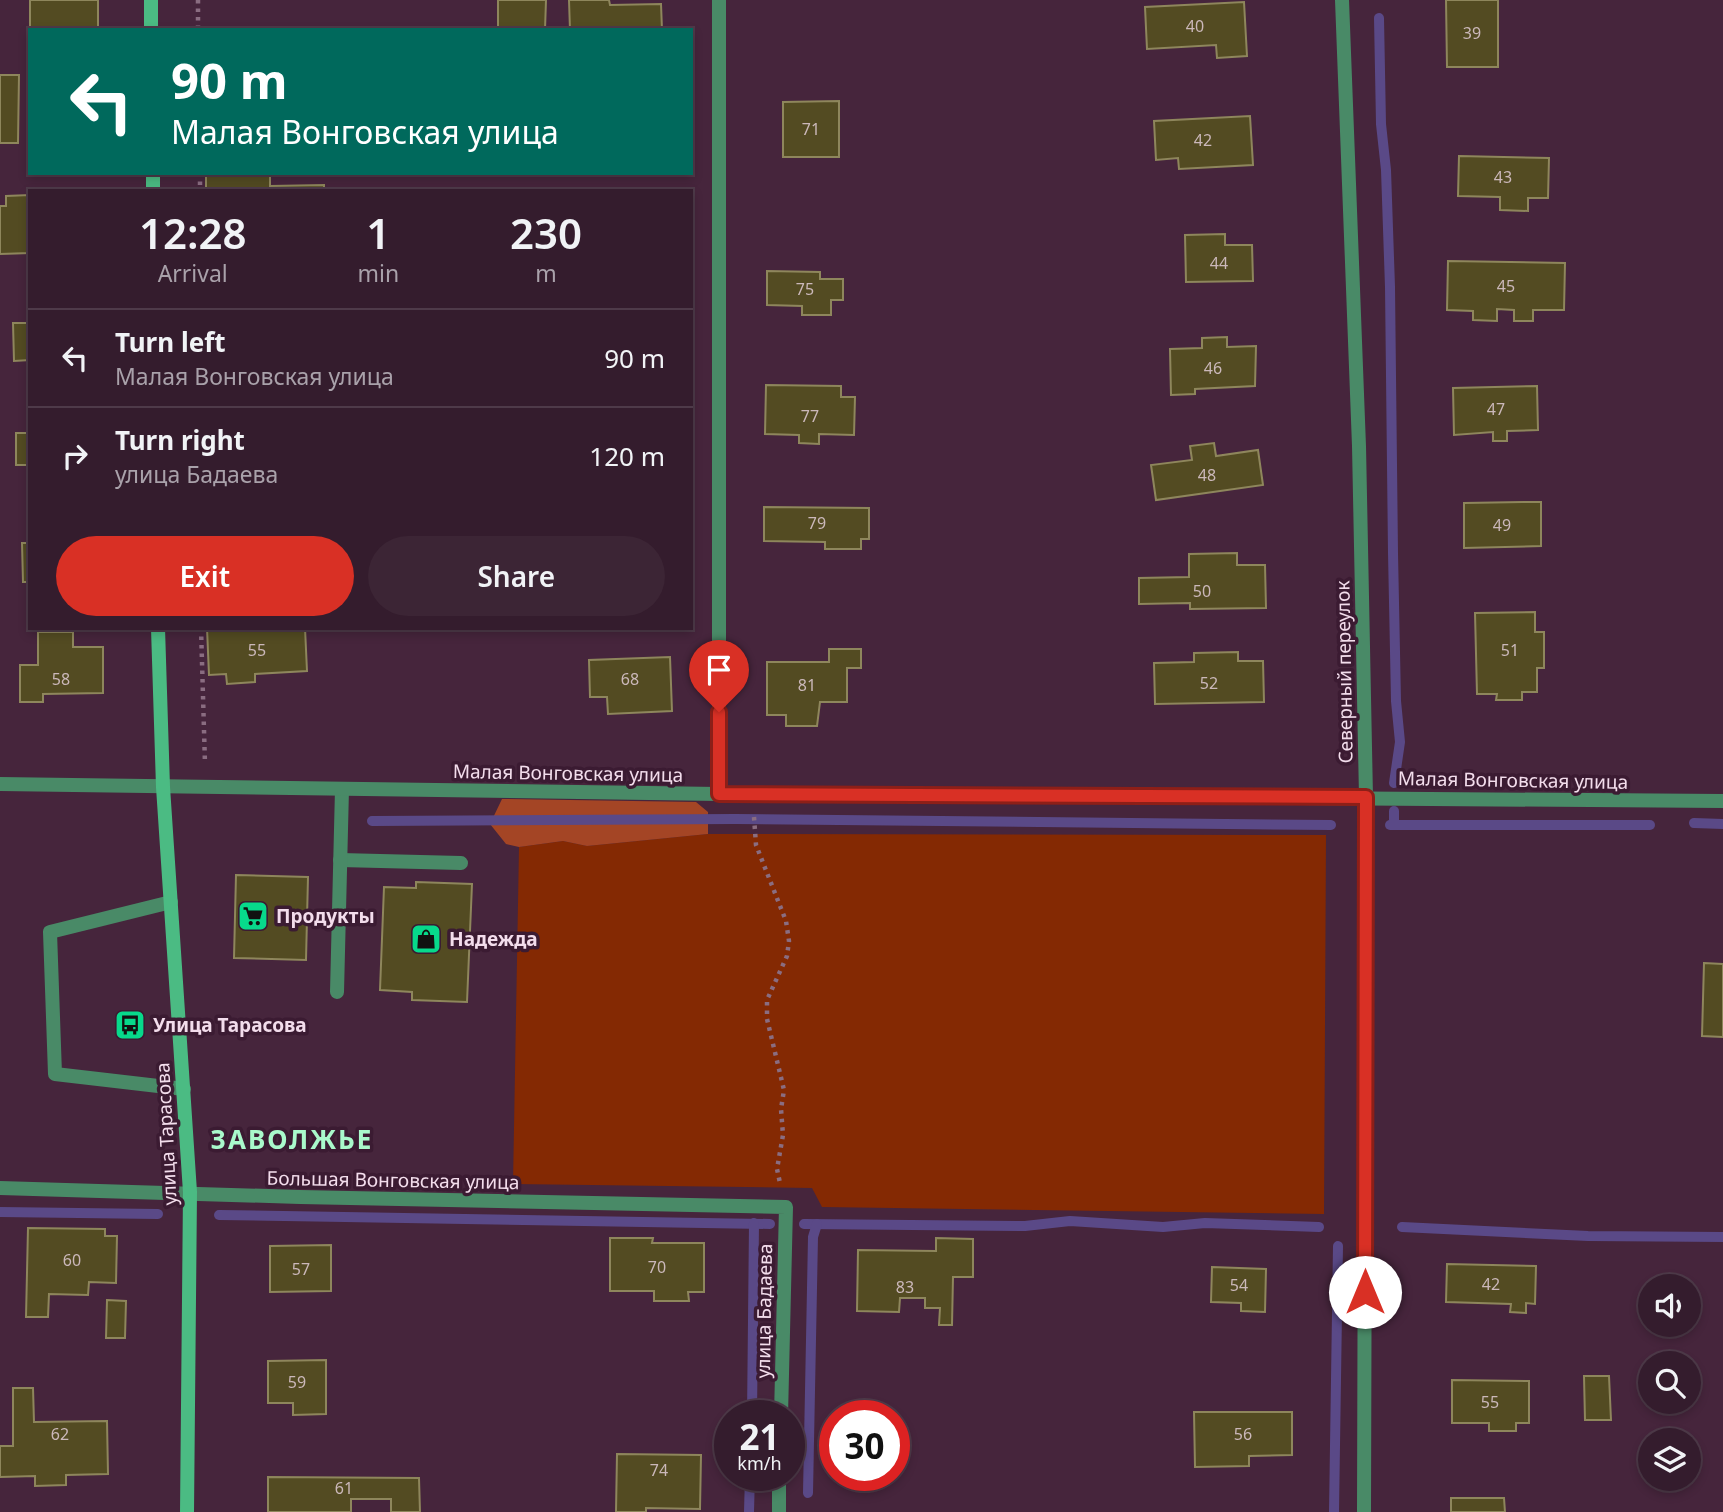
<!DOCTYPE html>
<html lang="en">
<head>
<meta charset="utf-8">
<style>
	:root { --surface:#341c2d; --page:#3c2535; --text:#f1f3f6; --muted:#a9a1aa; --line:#4e3a49; --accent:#d93025 }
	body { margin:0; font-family:"Noto Sans",sans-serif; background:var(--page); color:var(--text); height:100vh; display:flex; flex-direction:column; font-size:26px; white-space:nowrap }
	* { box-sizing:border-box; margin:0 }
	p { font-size:23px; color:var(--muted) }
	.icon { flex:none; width:38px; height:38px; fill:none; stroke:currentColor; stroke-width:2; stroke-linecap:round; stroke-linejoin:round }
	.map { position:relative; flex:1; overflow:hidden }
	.drawer { position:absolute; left:28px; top:189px; width:665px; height:441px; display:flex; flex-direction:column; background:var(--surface); border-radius:0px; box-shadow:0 4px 10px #0003,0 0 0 2px var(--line) }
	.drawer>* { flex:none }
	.banner { position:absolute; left:28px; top:28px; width:665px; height:147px; border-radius:0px; box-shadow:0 4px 10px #0003,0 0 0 2px var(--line); background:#00695c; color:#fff; overflow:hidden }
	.fabs { position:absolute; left:1638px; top:1274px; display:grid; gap:14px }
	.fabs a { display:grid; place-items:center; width:63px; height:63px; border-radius:50%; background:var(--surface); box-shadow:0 4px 10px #0003,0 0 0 2px var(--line); font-size:35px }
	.speed { position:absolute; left:714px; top:1400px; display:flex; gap:14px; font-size:35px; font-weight:700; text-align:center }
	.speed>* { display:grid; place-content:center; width:91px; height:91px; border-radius:50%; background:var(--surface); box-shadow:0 4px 10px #0003,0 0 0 2px var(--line); line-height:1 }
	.speed small { font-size:18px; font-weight:400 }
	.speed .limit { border:10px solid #d22; background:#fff; color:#111 }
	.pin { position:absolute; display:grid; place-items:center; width:60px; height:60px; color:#fff; margin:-72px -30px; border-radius:50% 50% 50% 0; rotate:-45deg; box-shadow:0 0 7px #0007 }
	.pin .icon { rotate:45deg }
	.me { position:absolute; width:77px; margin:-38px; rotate:0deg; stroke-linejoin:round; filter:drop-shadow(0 0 5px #0008) }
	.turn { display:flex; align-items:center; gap:24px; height:147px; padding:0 28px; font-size:32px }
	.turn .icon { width:91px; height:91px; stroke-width:2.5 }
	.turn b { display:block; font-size:49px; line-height:60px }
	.eta { display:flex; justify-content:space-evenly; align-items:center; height:119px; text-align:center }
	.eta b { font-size:42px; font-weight:600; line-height:49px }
	.cta { display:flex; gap:14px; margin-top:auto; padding:14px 28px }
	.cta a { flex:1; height:80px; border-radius:42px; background:var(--accent); color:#fff; font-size:28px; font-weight:600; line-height:80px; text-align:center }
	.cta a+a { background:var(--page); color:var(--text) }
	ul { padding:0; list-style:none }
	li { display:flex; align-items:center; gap:21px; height:98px; padding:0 28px; border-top:2px solid var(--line) }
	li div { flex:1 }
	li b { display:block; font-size:26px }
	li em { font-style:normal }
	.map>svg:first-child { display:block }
</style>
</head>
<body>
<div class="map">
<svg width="1723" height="1512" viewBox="0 0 1723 1512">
	<rect width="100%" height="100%" fill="#46253c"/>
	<polygon fill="#842903" points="708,834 1326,835 1324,1214 822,1207 812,1188 513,1184 519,847 563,841 587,846"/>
	<polygon fill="#a44525" points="502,799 696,802 708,812 708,834 587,846 563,841 519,847 506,844 490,824"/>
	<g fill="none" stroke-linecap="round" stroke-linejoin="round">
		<g stroke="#5a4987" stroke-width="10">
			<polyline points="1379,18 1381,124 1386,170 1390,287 1393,553 1396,701 1400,742 1394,783"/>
			<polyline points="1394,811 1394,825"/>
			<polyline points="372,821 735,819 1331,825"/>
			<polyline points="1694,823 1723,824"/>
			<polyline points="1390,825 1650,825"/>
			<polyline points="0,1212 158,1214"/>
			<polyline points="219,1215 770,1224"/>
			<polyline points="804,1224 1025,1226 1070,1221 1163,1227 1205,1223 1319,1227"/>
			<polyline points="1402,1227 1588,1236 1723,1237"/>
			<polyline points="752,1416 754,1223"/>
			<polyline points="808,1493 813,1237 817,1224"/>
			<polyline points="749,1512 750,1475"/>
			<polyline points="1334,1512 1338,1246"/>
		</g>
	</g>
	<g fill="#534b22" stroke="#8e865c" stroke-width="2">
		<rect x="30" y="0" width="68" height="30"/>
		<polygon points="498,0 546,0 545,30 498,30"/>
		<polygon points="569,0 609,0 610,5 661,4 662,30 570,30"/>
		<polygon points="1446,0 1498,0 1498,67 1447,67"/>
		<polygon points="1244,2 1247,56 1217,58 1216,45 1147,49 1145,7"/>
		<polygon points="0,75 19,75 18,143 0,143"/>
		<polygon points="839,101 839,157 783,157 783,102"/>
		<polygon points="1250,116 1253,165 1179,169 1178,158 1156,160 1154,121"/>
		<polygon points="1459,156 1549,158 1548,198 1528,198 1528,211 1500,210 1500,197 1458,196"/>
		<polygon points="206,173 270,173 270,186 324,185 324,191 206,191"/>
		<polygon points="30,195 30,253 0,254 0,206 6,206 6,196"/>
		<polygon points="1225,234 1225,245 1252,245 1253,281 1186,282 1185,235"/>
		<polygon points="1448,261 1565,263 1564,310 1533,310 1533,321 1514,321 1514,310 1497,309 1497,321 1473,320 1473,311 1447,310"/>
		<polygon points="767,271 820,272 820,279 843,279 843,300 831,300 831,315 802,315 802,306 767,305"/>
		<polygon points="13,323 30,323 30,360 14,361"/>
		<polygon points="1227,337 1227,347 1256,346 1255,386 1195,389 1195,394 1171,395 1170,349 1202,348 1202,338"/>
		<polygon points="766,385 841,386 841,397 855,397 854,435 819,434 819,444 799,443 799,435 765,434"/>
		<polygon points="1537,386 1538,430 1507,431 1507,441 1493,441 1493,432 1454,435 1453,388"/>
		<rect x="16" y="433" width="14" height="32"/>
		<polygon points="1214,443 1216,456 1258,450 1263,485 1156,500 1151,465 1192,460 1190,446"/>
		<polygon points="1523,502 1541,502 1541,546 1464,548 1464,503"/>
		<polygon points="764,507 869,508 869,539 861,539 861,549 825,549 825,542 764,541"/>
		<polygon points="22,543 30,543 30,582 23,582"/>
		<polygon points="1237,553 1237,565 1265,565 1266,608 1190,609 1190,603 1139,604 1139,578 1189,577 1189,554"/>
		<polygon points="1535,612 1535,632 1544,632 1544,668 1537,668 1537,692 1522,692 1522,700 1496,700 1497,694 1477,694 1475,613"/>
		<polygon points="207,628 305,628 307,671 255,674 255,682 227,684 226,674 209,675"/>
		<polygon points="38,632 73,632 73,647 103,647 103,693 43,694 43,702 20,702 20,665 38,665"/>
		<polygon points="829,649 861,649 861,668 847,668 847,702 820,702 817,726 786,726 786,715 767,715 767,662 829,662"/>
		<polygon points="1238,652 1238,661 1263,661 1264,702 1155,704 1154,663 1194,662 1194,653"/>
		<polygon points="670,657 672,711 608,714 607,697 590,697 589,660"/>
		<polygon points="236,875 308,877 306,960 234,958"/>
		<polygon points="416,882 472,884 467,1002 412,1000 412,992 380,990 384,887 416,888"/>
		<polygon points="1704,963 1723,964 1723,1037 1702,1036"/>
		<polygon points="28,1228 105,1229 105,1236 117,1236 116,1283 89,1282 88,1295 49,1294 48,1317 26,1317"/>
		<polygon points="610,1238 653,1238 652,1243 704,1243 704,1292 688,1292 689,1301 654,1301 654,1291 610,1291"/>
		<polygon points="936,1238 973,1239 973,1277 953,1277 952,1325 939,1325 940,1308 925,1308 925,1298 900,1298 899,1312 857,1311 858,1250 936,1251"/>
		<polygon points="331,1245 331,1291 270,1292 270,1246"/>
		<polygon points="1447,1264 1536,1266 1535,1304 1526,1303 1526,1313 1510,1312 1511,1304 1446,1302"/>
		<polygon points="1212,1267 1266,1269 1265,1312 1241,1311 1241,1303 1211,1302"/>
		<polygon points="107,1300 126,1301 125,1338 106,1338"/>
		<polygon points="326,1360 326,1414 293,1415 293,1403 268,1403 268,1361"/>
		<polygon points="1584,1376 1609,1376 1611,1420 1585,1420"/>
		<polygon points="1452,1380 1529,1381 1529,1423 1516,1423 1516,1431 1489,1431 1489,1423 1452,1423"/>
		<polygon points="13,1388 33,1388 34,1422 107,1421 108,1474 66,1475 66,1485 35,1486 35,1476 0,1477 0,1446 13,1446"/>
		<polygon points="1194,1412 1292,1412 1292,1455 1249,1456 1249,1466 1195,1467"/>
		<polygon points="617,1454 701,1455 700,1509 646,1508 646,1512 616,1512"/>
		<polygon points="268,1477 419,1478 420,1512 391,1512 391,1499 351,1499 351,1512 268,1512"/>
		<polygon points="1451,1498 1504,1498 1505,1512 1451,1512"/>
	</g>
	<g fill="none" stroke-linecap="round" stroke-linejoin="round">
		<g stroke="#8a6d81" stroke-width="4.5" stroke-dasharray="3.5 5" stroke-linecap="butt">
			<polyline points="198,0 198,30"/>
			<polyline points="200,173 200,191"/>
			<polyline points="201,628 205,764"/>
			<polyline points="754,817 756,845 786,921 789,941 787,956 767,1000 767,1019 784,1090 781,1109 783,1135 777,1169 780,1183"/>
		</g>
		<g stroke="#498a67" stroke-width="14">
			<polyline points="340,860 461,863"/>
			<polyline points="171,902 50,932 55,1074 184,1089"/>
			<polyline points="337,992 342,789"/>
		</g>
		<g stroke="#498a67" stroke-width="14">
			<polyline points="719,0 719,794"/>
			<polyline points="1342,0 1359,446 1366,797 1364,1512"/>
			<polyline points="0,784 719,794 1723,801"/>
			<polyline points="0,1188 300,1197 786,1207 781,1416"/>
			<polyline points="779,1512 779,1475"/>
		</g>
		<g stroke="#4bbb83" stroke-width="14">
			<polyline points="151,0 151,30"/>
			<polyline points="153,173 153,191"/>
			<polyline points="158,628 163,787 190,1192 187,1512"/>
		</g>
	</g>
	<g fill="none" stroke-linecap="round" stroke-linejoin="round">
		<g stroke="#8d1f18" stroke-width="18">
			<polyline id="route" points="719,712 719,794 1366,797 1365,1292"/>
		</g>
		<use href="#route" stroke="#d93025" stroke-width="12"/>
	</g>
	<defs>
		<g id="supermarket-square" transform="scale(1.575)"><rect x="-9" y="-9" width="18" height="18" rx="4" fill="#07d98b" stroke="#3b1b32"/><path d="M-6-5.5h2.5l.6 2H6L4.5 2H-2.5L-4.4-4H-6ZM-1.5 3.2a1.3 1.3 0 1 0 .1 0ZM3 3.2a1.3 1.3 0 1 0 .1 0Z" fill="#111"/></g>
		<g id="shop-square" transform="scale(1.575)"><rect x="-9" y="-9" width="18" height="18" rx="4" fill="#07d98b" stroke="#3b1b32"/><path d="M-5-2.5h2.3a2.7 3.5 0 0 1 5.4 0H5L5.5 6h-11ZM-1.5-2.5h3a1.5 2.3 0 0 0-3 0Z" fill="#111"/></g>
		<g id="bus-square" transform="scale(1.575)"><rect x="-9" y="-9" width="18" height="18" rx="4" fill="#07d98b" stroke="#3b1b32"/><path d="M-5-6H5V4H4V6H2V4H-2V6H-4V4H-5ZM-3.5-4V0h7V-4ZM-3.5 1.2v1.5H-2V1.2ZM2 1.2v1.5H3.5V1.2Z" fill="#111"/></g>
	</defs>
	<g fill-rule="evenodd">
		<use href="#supermarket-square" x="253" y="916"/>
		<use href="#shop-square" x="426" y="939"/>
		<use href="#bus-square" x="130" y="1025"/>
	</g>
	<g text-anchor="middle" stroke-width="7" stroke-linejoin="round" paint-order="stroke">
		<g font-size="16" fill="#cbb8ba">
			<text x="1195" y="32">40</text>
			<text x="1472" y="39">39</text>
			<text x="811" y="135">71</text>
			<text x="1203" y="146">42</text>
			<text x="1503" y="183">43</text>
			<text x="1219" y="269">44</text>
			<text x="1506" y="292">45</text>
			<text x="805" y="295">75</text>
			<text x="1213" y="374">46</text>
			<text x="1496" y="415">47</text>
			<text x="810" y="422">77</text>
			<text x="1207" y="481">48</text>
			<text x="817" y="529">79</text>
			<text x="1502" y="531">49</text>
			<text x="1202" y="597">50</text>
			<text x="257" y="656">55</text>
			<text x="1510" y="656">51</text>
			<text x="61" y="685">58</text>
			<text x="630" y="685">68</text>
			<text x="1209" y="689">52</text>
			<text x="807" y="691">81</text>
			<text x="72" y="1266">60</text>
			<text x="657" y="1273">70</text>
			<text x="301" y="1275">57</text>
			<text x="1491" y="1290">42</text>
			<text x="1239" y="1291">54</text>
			<text x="905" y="1293">83</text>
			<text x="297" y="1388">59</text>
			<text x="1490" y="1408">55</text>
			<text x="60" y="1440">62</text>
			<text x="1243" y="1440">56</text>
			<text x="659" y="1476">74</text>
			<text x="344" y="1494">61</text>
		</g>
		<g font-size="19" fill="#f3ddec" stroke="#3b1b32">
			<text transform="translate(1344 672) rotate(-91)" y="7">Северный переулок</text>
			<text transform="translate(568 773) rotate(1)" y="7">Малая Вонговская улица</text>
			<text transform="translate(1513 780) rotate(1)" y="7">Малая Вонговская улица</text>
			<text transform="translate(166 1134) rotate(-93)" y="7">улица Тарасова</text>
			<text transform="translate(393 1180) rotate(1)" y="7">Большая Вонговская улица</text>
			<text transform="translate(764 1311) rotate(-89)" y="7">улица Бадаева</text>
		</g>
		<g font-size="19" font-weight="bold" fill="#f3ddec" stroke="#3b1b32" text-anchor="start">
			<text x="276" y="923">Продукты</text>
			<text x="449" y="946">Надежда</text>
			<text x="153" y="1032">Улица Тарасова</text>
		</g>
		<g font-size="26" font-weight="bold" letter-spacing="2" fill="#a9f9cb" stroke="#3b1b32">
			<text x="292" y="1149">ЗАВОЛЖЬЕ</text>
		</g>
	</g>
</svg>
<div class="fabs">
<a><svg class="icon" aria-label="sound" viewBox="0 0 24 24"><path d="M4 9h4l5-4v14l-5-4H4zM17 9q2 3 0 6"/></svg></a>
<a><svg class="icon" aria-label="search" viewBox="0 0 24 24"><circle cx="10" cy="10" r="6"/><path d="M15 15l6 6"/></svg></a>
<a><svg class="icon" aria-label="layers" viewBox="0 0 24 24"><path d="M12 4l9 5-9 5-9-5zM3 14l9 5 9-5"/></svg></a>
</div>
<div class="speed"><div>21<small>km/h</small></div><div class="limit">30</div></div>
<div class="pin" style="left:719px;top:712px;background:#d93025"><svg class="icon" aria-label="arrive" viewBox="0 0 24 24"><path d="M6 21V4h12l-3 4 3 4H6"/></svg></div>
<svg class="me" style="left:1365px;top:1292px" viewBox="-20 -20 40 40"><circle r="19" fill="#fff"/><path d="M0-13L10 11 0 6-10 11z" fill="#d93025"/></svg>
<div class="banner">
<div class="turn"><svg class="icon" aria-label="left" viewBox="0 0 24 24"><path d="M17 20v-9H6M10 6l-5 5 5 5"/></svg><div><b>90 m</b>Малая Вонговская улица</div></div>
</div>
<section class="drawer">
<div class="eta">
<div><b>12:28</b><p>Arrival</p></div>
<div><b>1</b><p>min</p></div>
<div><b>230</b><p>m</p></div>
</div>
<ul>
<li><svg class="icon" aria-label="left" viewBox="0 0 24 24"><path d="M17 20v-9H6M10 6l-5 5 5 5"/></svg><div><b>Turn left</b><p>Малая Вонговская улица</p></div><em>90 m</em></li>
<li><svg class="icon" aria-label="right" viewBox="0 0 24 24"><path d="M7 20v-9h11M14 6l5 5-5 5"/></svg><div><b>Turn right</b><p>улица Бадаева</p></div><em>120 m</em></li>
</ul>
<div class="cta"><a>Exit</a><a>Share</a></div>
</section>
</div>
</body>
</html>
